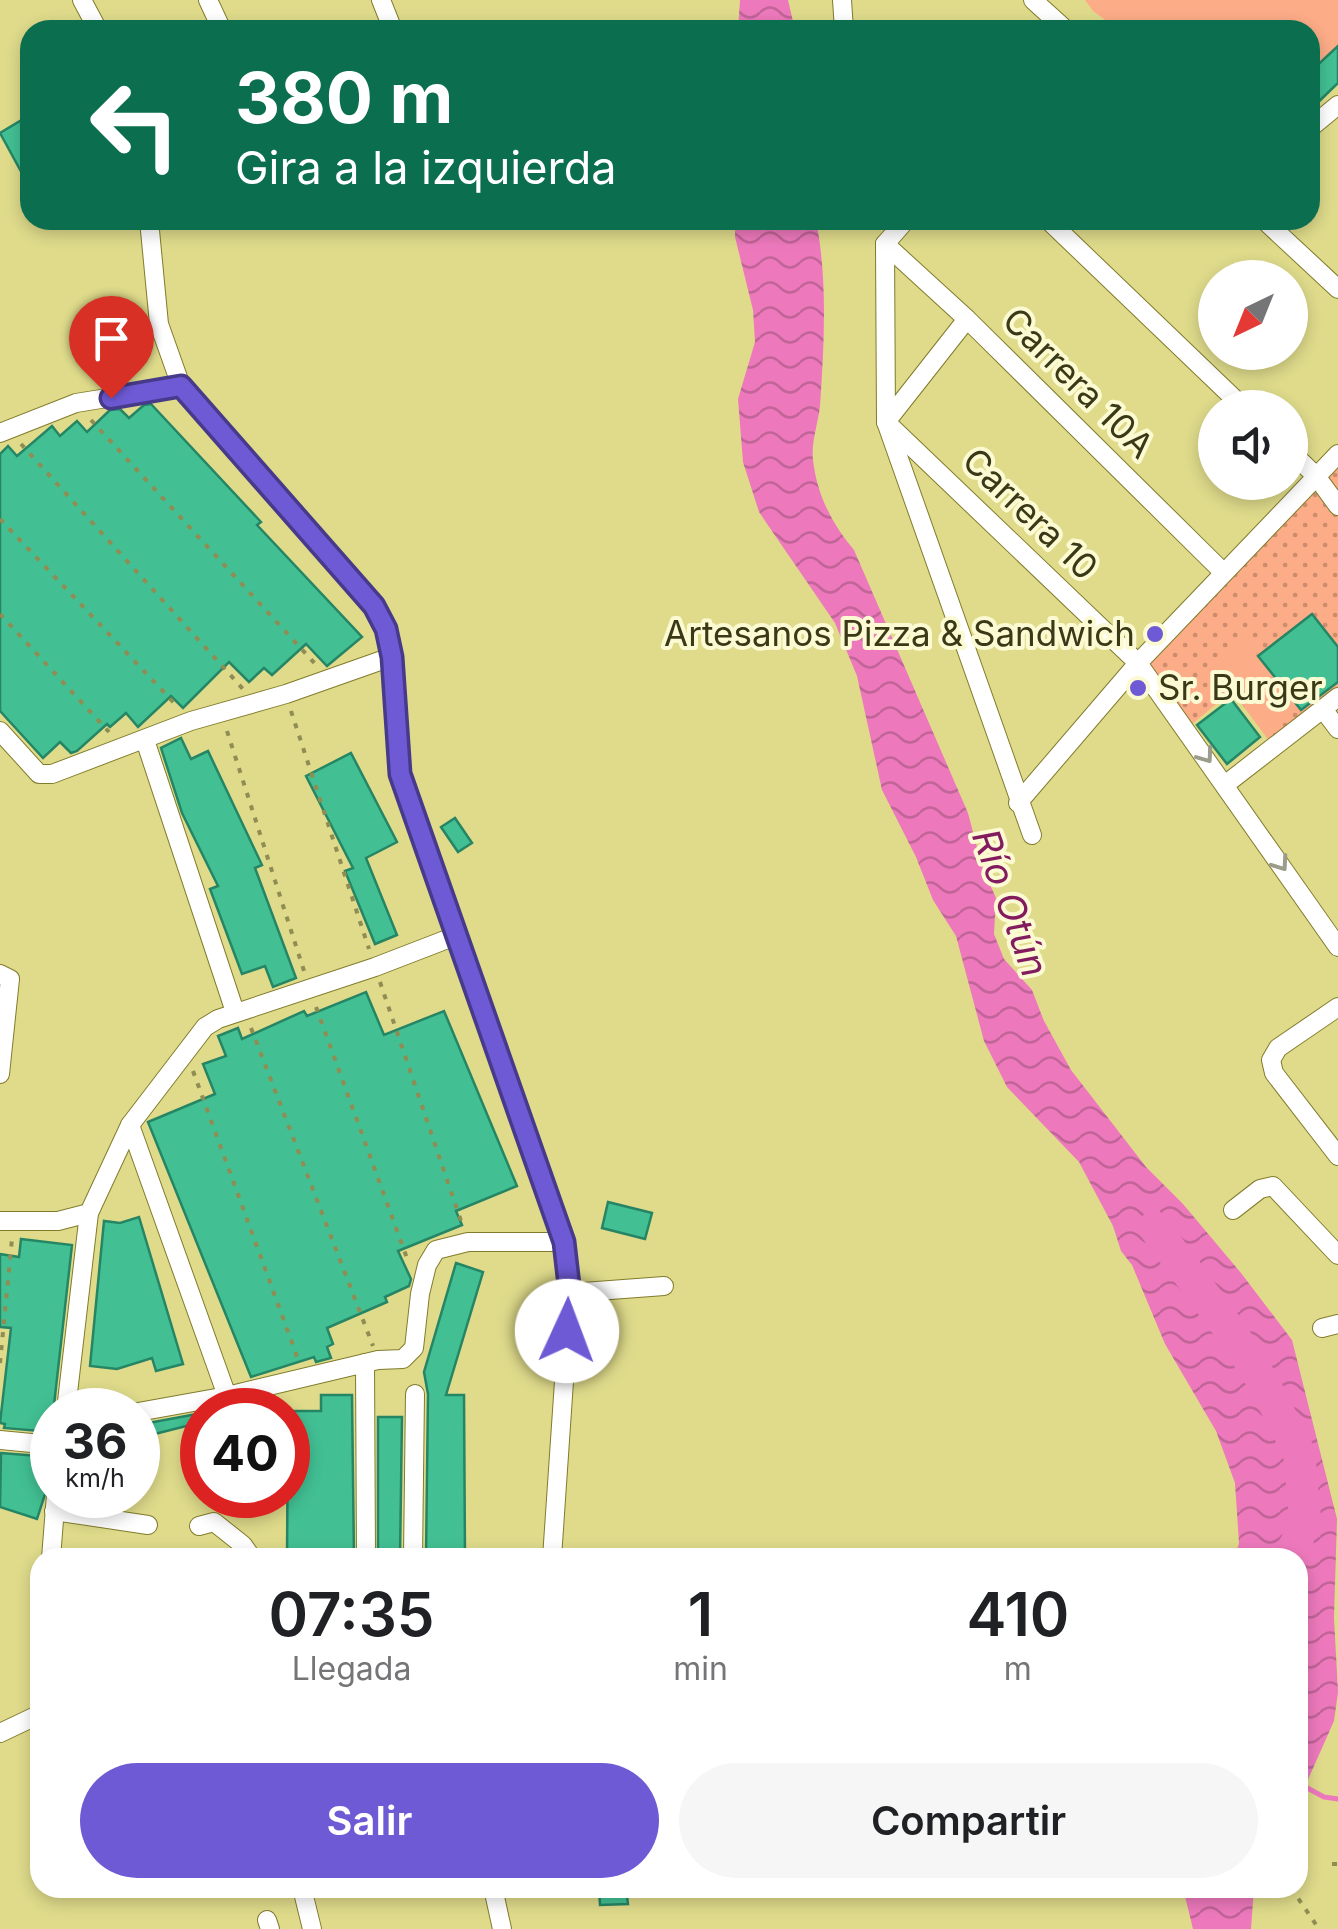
<!DOCTYPE html>
<html lang="es">
<head>
<meta charset="utf-8">
<style>
	:root { --surface:#fff; --page:#f6f6f6; --text:#202124; --muted:#757577; --accent:#6d5ad4 }
	body { margin:0; font-family:Inter,sans-serif; background:var(--page); color:var(--text); height:100vh; display:flex; flex-direction:column; font-size:38px; white-space:nowrap }
	* { box-sizing:border-box; margin:0 }
	p { font-size:32px; color:var(--muted) }
	.icon { flex:none; width:55px; height:55px; fill:none; stroke:currentColor; stroke-width:2; stroke-linecap:round; stroke-linejoin:round }
	.map { position:relative; flex:1; overflow:hidden }
	.sheet { position:absolute; left:30px; top:1548px; width:1278px; height:350px; display:flex; flex-direction:column; background:var(--surface); border-radius:30px; box-shadow:0 5px 15px #0003 }
	.sheet>* { flex:none }
	.top-card { position:absolute; left:20px; top:20px; width:1300px; height:210px; border-radius:30px; box-shadow:0 5px 15px #0003; background:#0b6e4f; color:#fff; overflow:hidden }
	.needle { width:65px; rotate:223deg }
	.controls { position:absolute; left:1198px; top:260px; display:grid; gap:20px }
	.controls a { display:grid; place-items:center; width:110px; height:110px; border-radius:50%; background:var(--surface); box-shadow:0 5px 15px #0003; font-size:50px }
	.speed { position:absolute; left:30px; top:1388px; display:flex; gap:20px; font-size:50px; font-weight:700; text-align:center }
	.speed>* { display:grid; place-content:center; width:130px; height:130px; border-radius:50%; background:var(--surface); box-shadow:0 5px 15px #0003; line-height:1 }
	.speed small { font-size:25px; font-weight:400 }
	.speed .limit { border:15px solid #d22; background:#fff; color:#111 }
	.pin { position:absolute; display:grid; place-items:center; width:85px; height:85px; color:#fff; margin:-102px -42px; border-radius:50% 50% 50% 0; rotate:-45deg; box-shadow:0 0 10px #0007 }
	.pin .icon { rotate:45deg }
	.me { position:absolute; width:110px; margin:-55px; rotate:2deg; stroke-linejoin:round; filter:drop-shadow(0 0 8px #0008) }
	.turn { display:flex; align-items:center; gap:35px; height:210px; padding:0 50px; font-size:45px }
	.turn .icon { width:130px; height:130px; stroke-width:2.5 }
	.turn b { display:block; font-size:70px; line-height:85px }
	.eta { display:flex; justify-content:space-evenly; align-items:center; height:170px; text-align:center }
	.eta b { font-size:60px; font-weight:600; line-height:70px }
	.primary-button { display:flex; gap:20px; margin-top:auto; padding:20px 50px }
	.primary-button a { flex:1; height:115px; border-radius:60px; background:var(--accent); color:#fff; font-size:40px; font-weight:600; line-height:115px; text-align:center }
	.primary-button a+a { background:var(--page); color:var(--text) }
	.map>svg:first-child { display:block }
</style>
</head>
<body>
<div class="map">
<svg width="1338" height="1929" viewBox="0 0 1338 1929">
	<defs>
		<pattern id="park-dots" width="8" height="8" patternUnits="userSpaceOnUse" patternTransform="scale(2.5)"><rect width="8" height="8" fill="#fcac87"/><path d="M2 2h.1M6 6h.1" fill="none" stroke="#cd8d6d" stroke-width="1.8" stroke-linecap="round"/></pattern>
		<pattern id="water-waves" width="16" height="10" patternUnits="userSpaceOnUse" patternTransform="scale(2.5)"><rect width="16" height="10" fill="#ed79bc"/><path d="M0 5q4-4 8 0t8 0" fill="none" stroke="#c16498"/></pattern>
	</defs>
	<rect width="100%" height="100%" fill="#dfdb8b"/>
	<polygon fill="url(#park-dots)" points="1338,454 1338,647 1312,614 1259,656 1301,710 1338,682 1338,697 1273,746 1232,691 1186,729 1138,663"/>
	<g fill="#fcac87">
		<polygon points="1085,0 1338,0 1338,83 1310,110 1310,30 1119,30 1093,11"/>
		<polygon points="1246,641 1297,704 1264,731 1213,668"/>
	</g>
	<g fill="url(#water-waves)" fill-rule="evenodd">
		<polygon points="740,0 788,0 795,30 738,30"/>
		<path d="M735 220H816C828 281 824 345 820 406 818 424 811 442 813 460 817 495 832 524 854 550L968 813 982 866 996 898 994 934 1004 959 1032 990 1044 1021 1071 1070 1146 1167 1183 1204 1241 1273 1292 1340 1337 1519 1334 1618 1338 1692 1334 1721 1298 1802V1703L1301 1661 1298 1646V1558L1235 1557 1239 1543 1235 1483 1216 1431 1165 1344 1132 1265 1121 1251 1113 1226 1079 1162 1007 1087 984 1041 956 936 933 900 916 857 882 790 857 676 835 623 759 512 743 462 738 399 755 342 753 310 735 237ZM1181 1260 1193 1261C1227 1303 1267 1354 1288 1404 1294 1418 1297 1434 1301 1448L1296 1452 1210 1325 1182 1276Z"/>
		<polygon points="1183,1888 1254,1888 1251,1929 1193,1929"/>
	</g>
	<g fill="none" stroke-linecap="round" stroke-linejoin="round">
		<polyline stroke="#ed79bc" stroke-width="5" points="1298,1783 1324,1797 1338,1799"/>
		<polyline stroke="#ed79bc" stroke-width="32" points="1154,1227 1232,1333 1263,1382 1299,1452 1305,1518 1291,1558"/>
	</g>
	<g fill="#42c093" stroke="#258564" stroke-width="2.5">
		<polygon points="1338,46 1338,83 1310,110 1310,72"/>
		<polygon points="30,115 30,188 0,133"/>
		<polygon points="151,404 261,522 257,525 362,637 327,666 306,644 272,675 264,668 249,682 229,662 183,708 171,696 138,727 126,713 110,727 107,724 77,751 71,753 60,742 43,758 0,711 0,454 8,446 17,456 52,426 60,436 77,421 87,432 110,410 120,409 129,418 144,405"/>
		<polygon points="1312,614 1338,647 1338,682 1301,710 1258,656"/>
		<polygon points="1231,699 1260,737 1227,764 1197,725"/>
		<polygon points="181,738 191,759 208,751 262,865 255,868 296,978 273,987 265,966 242,974 210,889 218,886 182,813 161,748"/>
		<polygon points="351,753 397,842 366,858 397,935 375,944 345,871 353,868 306,776"/>
		<polygon points="455,818 472,843 458,852 441,827"/>
		<polygon points="366,992 384,1035 444,1011 517,1186 456,1211 462,1225 398,1251 411,1279 409,1286 385,1297 387,1302 327,1328 333,1344 327,1347 331,1358 316,1362 314,1357 251,1377 148,1122 215,1094 203,1064 226,1056 218,1036 238,1028 242,1039 304,1011 307,1016"/>
		<polygon points="608,1202 652,1213 645,1239 602,1228"/>
		<polygon points="139,1217 183,1364 156,1371 152,1358 117,1369 90,1366 104,1221 120,1223"/>
		<polygon points="21,1239 72,1245 51,1432 4,1428 5,1424 0,1423 11,1328 0,1327 0,1254 19,1257"/>
		<polygon points="456,1263 483,1272 446,1395 464,1395 465,1558 426,1558 428,1394 424,1372"/>
		<polygon points="321,1395 352,1395 354,1558 287,1558 288,1411 321,1411"/>
		<polygon points="202,1413 202,1422 147,1436 143,1424"/>
		<polygon points="378,1417 402,1417 400,1558 378,1558"/>
		<polygon points="1,1453 51,1457 48,1485 37,1519 0,1507"/>
		<polygon points="599,1888 626,1888 628,1904 600,1905"/>
	</g>
	<g fill="none" stroke-linecap="round" stroke-linejoin="round">
		<g stroke="#817c2b" stroke-width="20">
			<g id="minor">
				<polyline points="82,0 98,30"/>
				<polyline points="208,0 222,30"/>
				<polyline points="381,0 391,25"/>
				<polyline points="842,0 844,30"/>
				<polyline points="1033,0 1066,30"/>
				<polyline points="1310,128 1338,105"/>
				<polyline points="149,220 159,324 181,386 374,606 386,629 391,657 400,774 564,1242 570,1293 552,1558"/>
				<polyline points="1048,220 1244,408"/>
				<polyline points="1264,220 1338,289"/>
				<polyline points="885,244 886,422 1032,835"/>
				<polyline points="885,244 967,319 1223,572"/>
				<polyline points="885,244 906,220"/>
				<polyline points="886,422 1138,663 1338,947"/>
				<polyline points="886,422 967,319"/>
				<polyline points="0,433 76,403 181,386"/>
				<polyline points="1290,451 1316,476 1338,506"/>
				<polyline points="1323,709 1338,729"/>
				<polyline points="0,731 39,774 52,774 191,721 286,694 391,657"/>
				<polyline points="145,740 235,1012"/>
				<polyline points="1226,784 1338,697"/>
				<polyline points="1018,803 1138,663 1338,454"/>
				<polyline points="0,974 10,979 0,1074"/>
				<polyline points="1338,1007 1278,1048 1271,1060 1274,1073 1338,1156"/>
				<polyline points="130,1125 227,1396"/>
				<polyline points="1233,1210 1260,1189 1273,1186 1338,1255"/>
				<polyline points="0,1221 58,1221 89,1213 130,1125 205,1027 218,1019 375,967 458,935"/>
				<polyline points="570,1293 664,1286"/>
				<polyline points="1322,1328 1338,1324"/>
				<polyline points="365,1363 366,1558"/>
				<polyline points="66,1410 89,1213"/>
				<polyline points="138,1412 227,1396 378,1360 403,1359 414,1348 420,1294 427,1265 436,1250 468,1242 564,1242"/>
				<polyline points="0,1440 52,1445"/>
				<polyline points="54,1511 148,1525"/>
				<polyline points="199,1526 214,1522 243,1545 252,1558"/>
				<polyline points="51,1558 56,1495"/>
				<polyline points="413,1558 415,1394"/>
				<polyline points="0,1733 40,1714"/>
				<polyline points="302,1888 312,1929"/>
				<polyline points="493,1888 502,1929"/>
				<polyline points="267,1920 270,1929"/>
			</g>
		</g>
		<g stroke="#8f8d53" stroke-width="4" stroke-dasharray="5 8" stroke-linecap="butt">
			<polyline points="91,420 318,667"/>
			<polyline points="21,444 243,689"/>
			<polyline points="0,519 177,706"/>
			<polyline points="0,614 109,732"/>
			<polyline points="291,711 369,949"/>
			<polyline points="227,731 305,974"/>
			<polyline points="380,982 462,1224"/>
			<polyline points="316,1007 408,1261"/>
			<polyline points="251,1028 373,1346"/>
			<polyline points="193,1071 299,1362"/>
			<polyline points="0,1363 12,1239"/>
			<polyline points="1332,1864 1338,1864"/>
			<polyline points="1291,1888 1319,1929"/>
		</g>
		<use href="#minor" stroke="#fff" stroke-width="18"/>
	</g>
	<defs><path id="oneway-chevron" d="M-2-3.5L2.5 0L-2 3.5" fill="none" stroke-width="1.6" stroke-linecap="round" stroke-linejoin="round" transform="scale(2.5)"/></defs>
	<g stroke="#9c9c8b">
		<use href="#oneway-chevron" transform="translate(1206 756) rotate(54)"/>
		<use href="#oneway-chevron" transform="translate(1281 864) rotate(55)"/>
	</g>
	<g fill="none" stroke-linecap="round" stroke-linejoin="round">
		<g stroke="#473a8a" stroke-width="25">
			<polyline id="route" points="111,398 181,386 374,606 386,629 392,657 400,774 564,1242 570,1294 567,1331"/>
		</g>
		<use href="#route" stroke="#6d5ad4" stroke-width="18"/>
	</g>
	<g fill="#6d5ad4" stroke="#fcfad3" stroke-width="4">
		<circle cx="1155" cy="634" r="10"/>
		<circle cx="1138" cy="688" r="10"/>
	</g>
	<g text-anchor="middle" stroke-width="8" stroke-linejoin="round" paint-order="stroke">
		<g font-size="35" fill="#3a3917" stroke="#fcfad3">
			<text transform="translate(1078 383) rotate(45)" y="12">Carrera 10A</text>
			<text transform="translate(1030 514) rotate(44)" y="12">Carrera 10</text>
		</g>
		<g font-size="35" fill="#3a3917" stroke="#fcfad3" text-anchor="end">
			<text x="1135" y="646">Artesanos Pizza &amp; Sandwich</text>
			<text x="1158" y="700" text-anchor="start">Sr. Burger</text>
		</g>
		<g font-size="38" font-style="italic" fill="#831c5f" stroke="#fcfad3">
			<text transform="translate(1010 903) rotate(70)" y="13">Río Otún</text>
		</g>
	</g>
</svg>
<div class="controls">
<a><svg class="needle" viewBox="-14 -14 28 28"><path d="M0-13l5 13h-10z" fill="#e53935"/><path d="M0 13l5-13h-10z" fill="#757577"/></svg></a>
<a><svg class="icon" aria-label="sound" viewBox="0 0 24 24"><path d="M4 9h4l5-4v14l-5-4H4zM17 9q2 3 0 6"/></svg></a>
</div>
<div class="speed"><div>36<small>km/h</small></div><div class="limit">40</div></div>
<div class="pin" style="left:111px;top:398px;background:#d93025"><svg class="icon" aria-label="arrive" viewBox="0 0 24 24"><path d="M6 21V4h12l-3 4 3 4H6"/></svg></div>
<svg class="me" style="left:567px;top:1331px" viewBox="-20 -20 40 40"><circle r="19" fill="#fff"/><path d="M0-13L10 11 0 6-10 11z" fill="#6d5ad4"/></svg>
<div class="top-card">
<div class="turn"><svg class="icon" aria-label="left" viewBox="0 0 24 24"><path d="M17 20v-9H6M10 6l-5 5 5 5"/></svg><div><b>380 m</b>Gira a la izquierda</div></div>
</div>
<section class="sheet">
<div class="eta">
<div><b>07:35</b><p>Llegada</p></div>
<div><b>1</b><p>min</p></div>
<div><b>410</b><p>m</p></div>
</div>
<div class="primary-button"><a>Salir</a><a>Compartir</a></div>
</section>
</div>
</body>
</html>
